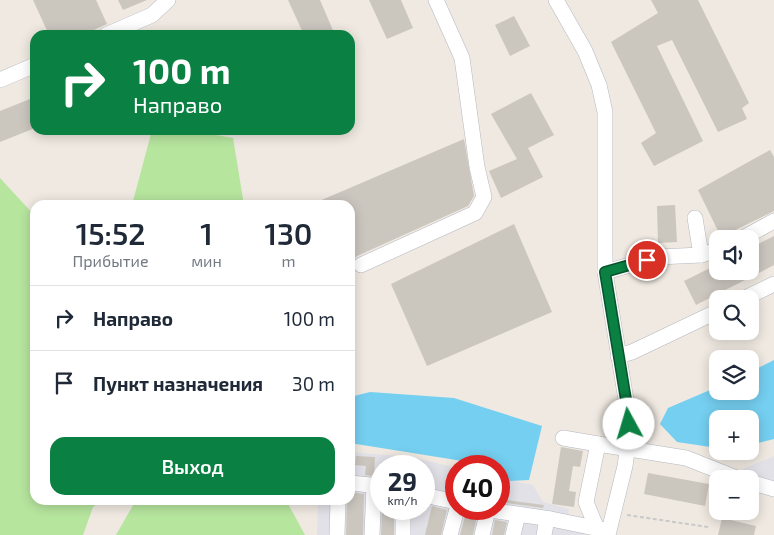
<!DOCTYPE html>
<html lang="ru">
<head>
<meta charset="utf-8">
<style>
	:root { --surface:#fff; --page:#f2f2f3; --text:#1f2937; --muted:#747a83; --line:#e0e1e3; --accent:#0b8043 }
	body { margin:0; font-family:"Exo 2",sans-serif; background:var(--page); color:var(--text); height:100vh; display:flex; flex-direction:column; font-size:19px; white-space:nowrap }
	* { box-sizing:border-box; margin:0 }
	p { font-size:16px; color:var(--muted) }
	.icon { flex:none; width:28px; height:28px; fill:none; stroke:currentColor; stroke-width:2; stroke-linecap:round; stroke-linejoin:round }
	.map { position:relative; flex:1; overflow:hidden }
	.panel { position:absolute; left:30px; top:200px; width:325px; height:305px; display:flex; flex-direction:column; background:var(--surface); border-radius:15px; box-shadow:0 2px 12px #0003 }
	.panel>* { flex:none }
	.top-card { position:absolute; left:30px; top:30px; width:325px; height:105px; border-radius:15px; box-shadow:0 2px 12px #0003; background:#0b8043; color:#fff; overflow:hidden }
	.tools { position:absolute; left:709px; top:230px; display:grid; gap:10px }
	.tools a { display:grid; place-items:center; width:50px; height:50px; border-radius:10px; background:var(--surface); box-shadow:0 2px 12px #0003; font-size:25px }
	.speed { position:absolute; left:370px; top:455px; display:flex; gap:10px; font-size:25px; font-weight:700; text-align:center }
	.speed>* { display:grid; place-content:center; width:65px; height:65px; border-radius:50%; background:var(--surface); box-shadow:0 2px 12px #0003; line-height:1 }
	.speed small { font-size:12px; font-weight:400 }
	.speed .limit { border:8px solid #d22; background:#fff; color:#111 }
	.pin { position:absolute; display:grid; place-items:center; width:42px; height:42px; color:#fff; margin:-21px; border:2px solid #fff; border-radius:50%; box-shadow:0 1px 5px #0007 }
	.me { position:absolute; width:55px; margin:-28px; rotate:354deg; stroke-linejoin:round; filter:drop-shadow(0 0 4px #0008) }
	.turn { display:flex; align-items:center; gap:18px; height:105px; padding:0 20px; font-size:22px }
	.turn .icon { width:65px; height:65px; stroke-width:2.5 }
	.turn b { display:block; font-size:35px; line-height:42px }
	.eta { display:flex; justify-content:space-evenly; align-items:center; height:85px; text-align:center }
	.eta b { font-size:30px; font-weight:600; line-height:35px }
	.action { display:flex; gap:10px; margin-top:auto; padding:10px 20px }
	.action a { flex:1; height:58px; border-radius:15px; background:var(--accent); color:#fff; font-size:20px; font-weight:600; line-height:58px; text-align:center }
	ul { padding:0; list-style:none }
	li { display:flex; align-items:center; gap:15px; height:65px; padding:0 20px; border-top:1px solid var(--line) }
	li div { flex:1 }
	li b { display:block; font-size:19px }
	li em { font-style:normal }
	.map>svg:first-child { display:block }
</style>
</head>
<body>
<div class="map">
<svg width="774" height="535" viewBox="0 0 774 535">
	<rect width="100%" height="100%" fill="#efe9e1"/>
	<g fill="#e3e1e8" fill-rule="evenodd">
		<path d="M350 452 412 457 456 468V509H499V478L533 485 543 502 569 509 568 519 588 520 584 535H317L318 500H350ZM381 466H424V509H381Z"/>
		<polygon points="774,456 774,481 739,471"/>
	</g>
	<g fill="#b6e59e">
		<polygon points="152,130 187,130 233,138 244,205 132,205"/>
		<polygon points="0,178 35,216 35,500 102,500 93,507 83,535 0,535"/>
		<polygon points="136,500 286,500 305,535 116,535"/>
	</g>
	<g fill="#75cff0">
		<polygon points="774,360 774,439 750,445 750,419 718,419 717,448 677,442 660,424 668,408 717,387 718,391 750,391 750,372"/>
		<polygon points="370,392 454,398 542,426 529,480 510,481 499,475 499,466 481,466 475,463 350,443 350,397"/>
	</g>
	<g fill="#cbc7bf">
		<polygon points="33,0 96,0 107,24 83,35 49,35"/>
		<polygon points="118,0 147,0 123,10"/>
		<polygon points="288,0 320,0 335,35 304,35"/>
		<polygon points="369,0 401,0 413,28 387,39"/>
		<polygon points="651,0 698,0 749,103 742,108 747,119 718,132 672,40 657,46 703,141 654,166 641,143 656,133 611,42 658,13"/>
		<polygon points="514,16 530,46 510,56 495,25"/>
		<polygon points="531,93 554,135 528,148 543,177 501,198 489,171 517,159 491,114"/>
		<polygon points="35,97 35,128 0,142 0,111"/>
		<polygon points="464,139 474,196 468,206 357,256 350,262 350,205 310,205"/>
		<polygon points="770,150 774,157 774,211 721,237 698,190"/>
		<polygon points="675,205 677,242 658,243 657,206"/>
		<polygon points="514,224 552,312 427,366 391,284"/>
		<polygon points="774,236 774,265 696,305 684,281 718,264 718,271 750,271 750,248"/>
		<polygon points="561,447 583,451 580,467 573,466 569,491 576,492 574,507 552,504"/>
		<polygon points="356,456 375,457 374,476 365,475 366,466 355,465"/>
		<polygon points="648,473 709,484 705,506 644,494"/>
		<polygon points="350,492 364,494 363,535 346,535 347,500 350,500"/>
		<polygon points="499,499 544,505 543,508 499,502"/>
		<polygon points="432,506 447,510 441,535 425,535"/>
		<polygon points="382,509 394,509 394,535 381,535"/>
		<polygon points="466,512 477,516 473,535 460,535"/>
		<polygon points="722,518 756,526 754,535 718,535"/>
		<polygon points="495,520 507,522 504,535 492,535"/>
	</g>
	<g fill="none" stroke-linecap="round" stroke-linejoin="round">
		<g stroke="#b4b7c1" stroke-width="16">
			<g id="minor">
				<polyline points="556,0 585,51 599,85 605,112 605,272 628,412 629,437 625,466 608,535"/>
				<polyline points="106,35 152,15 168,0"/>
				<polyline points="0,80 35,65"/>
				<polyline points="695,218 701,255"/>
				<polyline points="741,239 774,221"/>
				<polyline points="361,265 475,213 484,197 477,167 462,58 436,0"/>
				<polyline points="605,272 658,257 701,255 718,250"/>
				<polyline points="743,299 774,284"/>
				<polyline points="618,356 632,352 718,311"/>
				<polyline points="563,438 598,444"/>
				<polyline points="750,482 774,489"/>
				<polyline points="350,483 381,486"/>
				<polyline points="424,495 456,502"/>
				<polyline points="483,509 551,519 605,530"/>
				<polyline points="597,529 586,502 598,444 686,458 739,479"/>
				<polyline points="337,535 338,500"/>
				<polyline points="372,535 374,485"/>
				<polyline points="403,535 403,509"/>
				<polyline points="450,535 457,509"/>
				<polyline points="482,535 488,510"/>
				<polyline points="513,535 518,515"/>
				<polyline points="544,535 547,519"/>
			</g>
		</g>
		<polyline stroke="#c9c9c9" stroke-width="2" stroke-dasharray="4 2.5" stroke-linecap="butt" points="627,515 708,527"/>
		<use href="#minor" stroke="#fff" stroke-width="15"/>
	</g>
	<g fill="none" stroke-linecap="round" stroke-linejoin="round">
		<g stroke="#07532c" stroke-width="12">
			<polyline id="route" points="629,424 628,412 605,272 647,260"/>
		</g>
		<use href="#route" stroke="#0b8043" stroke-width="9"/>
	</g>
</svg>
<div class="tools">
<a><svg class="icon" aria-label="sound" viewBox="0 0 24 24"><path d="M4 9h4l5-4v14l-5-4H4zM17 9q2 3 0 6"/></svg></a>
<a><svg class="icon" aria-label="search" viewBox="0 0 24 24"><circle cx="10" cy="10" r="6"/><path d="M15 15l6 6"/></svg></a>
<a><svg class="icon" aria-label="layers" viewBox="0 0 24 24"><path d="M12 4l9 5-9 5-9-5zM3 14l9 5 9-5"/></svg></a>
<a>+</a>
<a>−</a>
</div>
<div class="speed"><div>29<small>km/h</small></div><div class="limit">40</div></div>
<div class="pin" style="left:647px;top:260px;background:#d93025"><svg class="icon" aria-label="arrive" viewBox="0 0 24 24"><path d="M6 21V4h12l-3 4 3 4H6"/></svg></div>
<svg class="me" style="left:629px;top:424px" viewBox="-20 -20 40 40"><circle r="19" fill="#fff"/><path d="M0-13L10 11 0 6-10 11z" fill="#0b8043"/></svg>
<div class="top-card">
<div class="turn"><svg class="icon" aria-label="right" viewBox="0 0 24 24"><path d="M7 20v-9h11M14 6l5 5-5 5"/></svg><div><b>100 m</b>Направо</div></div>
</div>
<section class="panel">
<div class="eta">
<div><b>15:52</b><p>Прибытие</p></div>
<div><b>1</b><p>мин</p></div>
<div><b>130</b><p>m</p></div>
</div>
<ul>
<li><svg class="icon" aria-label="right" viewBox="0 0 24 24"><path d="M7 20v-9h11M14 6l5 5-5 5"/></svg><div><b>Направо</b></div><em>100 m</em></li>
<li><svg class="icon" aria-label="arrive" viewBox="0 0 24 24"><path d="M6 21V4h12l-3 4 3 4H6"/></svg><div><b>Пункт назначения</b></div><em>30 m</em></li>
</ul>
<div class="action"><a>Выход</a></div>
</section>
</div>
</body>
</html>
